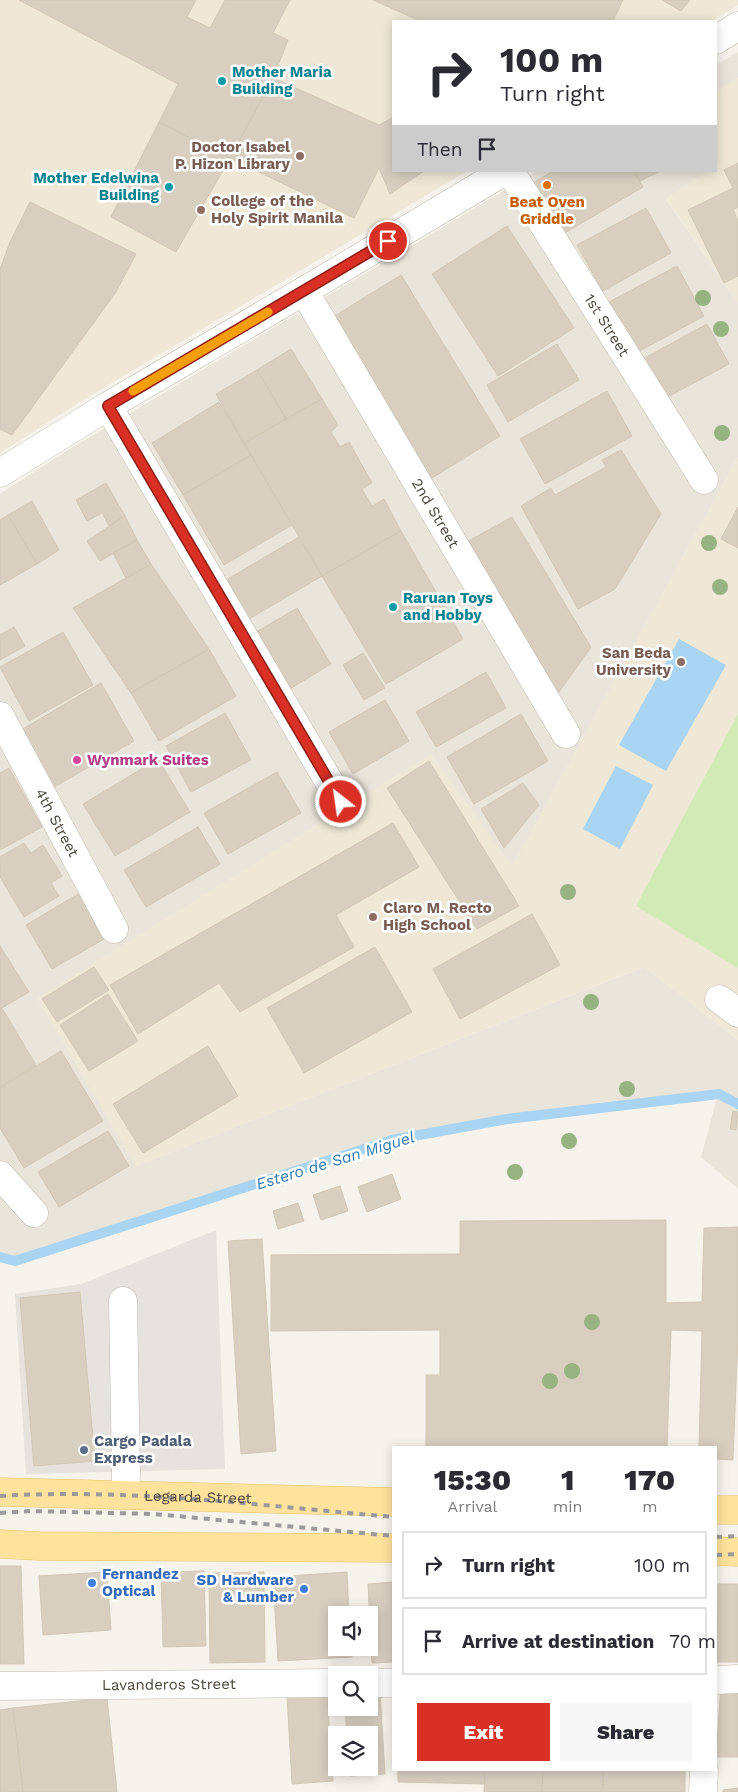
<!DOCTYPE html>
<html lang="en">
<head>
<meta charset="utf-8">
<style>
	:root { --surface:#fff; --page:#f7f7f7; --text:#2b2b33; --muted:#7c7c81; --line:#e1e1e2; --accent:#d93025 }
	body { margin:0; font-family:"Work Sans",sans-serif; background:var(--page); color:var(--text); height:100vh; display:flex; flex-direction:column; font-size:19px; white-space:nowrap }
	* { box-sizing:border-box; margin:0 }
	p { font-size:16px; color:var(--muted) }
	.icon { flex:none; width:28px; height:28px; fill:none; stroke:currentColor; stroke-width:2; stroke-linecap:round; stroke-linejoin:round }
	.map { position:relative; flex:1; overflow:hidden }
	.drawer { position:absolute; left:392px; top:1446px; width:325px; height:325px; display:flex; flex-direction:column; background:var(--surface); border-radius:0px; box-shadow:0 2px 12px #0003 }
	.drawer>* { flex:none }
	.top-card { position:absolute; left:392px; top:20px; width:325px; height:152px; border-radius:0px; box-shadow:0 2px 12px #0003; background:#fff; color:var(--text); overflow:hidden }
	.controls { position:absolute; left:328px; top:1606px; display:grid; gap:10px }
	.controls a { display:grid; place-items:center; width:50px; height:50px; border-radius:0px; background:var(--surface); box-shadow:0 2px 12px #0003; font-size:25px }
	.pin { position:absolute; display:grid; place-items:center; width:42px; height:42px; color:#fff; margin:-21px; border:2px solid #fff; border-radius:50%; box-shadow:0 1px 5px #0007 }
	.me { position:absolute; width:55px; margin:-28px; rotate:330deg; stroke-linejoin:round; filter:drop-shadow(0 0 4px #0008) }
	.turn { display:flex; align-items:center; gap:18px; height:105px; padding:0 25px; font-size:22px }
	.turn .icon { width:65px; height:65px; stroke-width:2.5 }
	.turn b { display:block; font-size:35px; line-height:42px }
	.then { display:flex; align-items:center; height:48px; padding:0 25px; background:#0003; gap:10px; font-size:19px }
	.eta { display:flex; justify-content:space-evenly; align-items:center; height:85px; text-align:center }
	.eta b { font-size:30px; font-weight:800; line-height:35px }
	.action { display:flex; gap:10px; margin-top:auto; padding:10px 25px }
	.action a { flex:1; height:58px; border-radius:0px; background:var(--accent); color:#fff; font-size:20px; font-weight:800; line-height:58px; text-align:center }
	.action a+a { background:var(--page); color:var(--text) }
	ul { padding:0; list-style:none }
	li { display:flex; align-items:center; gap:15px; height:68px; margin:0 10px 8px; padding:0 15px; border:2px solid var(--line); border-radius:0px }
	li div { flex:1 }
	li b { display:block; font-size:19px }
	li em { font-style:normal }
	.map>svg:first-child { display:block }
</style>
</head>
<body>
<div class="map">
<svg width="738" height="1792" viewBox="0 0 738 1792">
	<rect width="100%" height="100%" fill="#f6f3ec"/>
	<g fill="#eae5da">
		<polygon points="738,52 738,78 716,92 716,65"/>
		<polygon points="537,171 708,171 666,199 738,304 738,457 512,867 136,1166 644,967 738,1040 738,1189 701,1157 718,1094 392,1140 15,1261 0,1257 0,494 68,450"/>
	</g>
	<polygon fill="#e6e2dd" points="216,1230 225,1469 26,1474 15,1294 81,1284"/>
	<g fill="#efe8d6">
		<polygon points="0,0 738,0 738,5 712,21 394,21 394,171 467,171 80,402 0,453"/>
		<polygon points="738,78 738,304 666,198 708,171 716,171 716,92"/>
		<polygon points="738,457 738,1040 643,967 136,1166 37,998 431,754 512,866"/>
	</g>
	<polygon fill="#d2eab5" points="738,714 738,968 636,906"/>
	<g fill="#a9d4f2">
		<polygon points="679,639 726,665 666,771 619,745"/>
		<polygon points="616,766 653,785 620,849 583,829"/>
	</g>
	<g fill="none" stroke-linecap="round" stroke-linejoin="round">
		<polyline stroke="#a9d4f2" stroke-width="10" points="0,1257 15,1261 392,1140 507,1119 719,1094 738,1104"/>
	</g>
	<g fill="#d8cfc1" stroke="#d3c7b4">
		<polygon points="19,0 196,0 187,17 210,28 225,0 290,0 273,33 288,40 273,78 230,158 159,122 178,84"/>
		<polygon points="373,0 623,0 613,21 420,21"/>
		<polygon points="662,0 690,0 681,11"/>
		<polygon points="273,78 379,125 394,117 394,171 424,171 390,194 379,168 354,218 230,158"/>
		<polygon points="159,122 230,158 176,252 111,217"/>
		<polygon points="738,163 738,207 733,210 738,221 738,276 724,283 688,210 733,188 724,170"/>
		<polygon points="553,171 634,171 643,187 563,234 533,183"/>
		<polygon points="634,171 660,171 640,181"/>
		<polygon points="30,202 136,254 116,292 12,435 0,429 0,269 10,242"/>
		<polygon points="646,208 671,253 603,291 577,245"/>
		<polygon points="507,226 574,328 498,376 432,274"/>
		<polygon points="677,266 704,316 634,354 607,303"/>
		<polygon points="401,275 500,436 427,481 328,320"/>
		<polygon points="707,324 729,364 662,400 641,360"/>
		<polygon points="557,344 579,380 508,422 487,385"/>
		<polygon points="291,349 322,399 286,419 257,370"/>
		<polygon points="257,370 286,419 244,443 216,394"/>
		<polygon points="607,391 632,436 545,484 520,439"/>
		<polygon points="322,399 338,425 331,432 340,447 349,442 372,483 362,489 372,506 384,499 401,531 322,576 244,443"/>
		<polygon points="219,402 251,455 183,495 152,443"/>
		<polygon points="621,450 661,514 615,589 578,609 521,506 551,488 555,495 606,467 602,460"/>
		<polygon points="251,455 292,525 224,565 183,495"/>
		<polygon points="106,483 125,516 109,526 102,513 87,521 76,500"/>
		<polygon points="32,501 59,550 37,564 8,515"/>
		<polygon points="738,507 738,548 721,539"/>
		<polygon points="8,515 37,564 0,585 0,520"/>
		<polygon points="125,516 137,540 100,561 87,541"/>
		<polygon points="512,517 591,647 554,699 463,544"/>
		<polygon points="401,531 463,639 386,684 322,576"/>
		<polygon points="299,537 322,576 244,622 221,583"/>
		<polygon points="137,540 151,564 126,578 113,553"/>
		<polygon points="151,564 209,649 131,693 73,608"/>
		<polygon points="297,608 331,664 285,692 251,635"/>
		<polygon points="14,627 25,646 0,660 0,635"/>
		<polygon points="63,632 93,685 29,721 0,667"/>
		<polygon points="209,649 236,696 159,741 131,693"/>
		<polygon points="363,653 385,688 364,700 343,665"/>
		<polygon points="486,672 506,708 436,747 416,712"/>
		<polygon points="101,683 134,741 49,790 16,733"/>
		<polygon points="385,700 409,741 353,774 329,732"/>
		<polygon points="225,713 251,760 191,792 166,746"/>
		<polygon points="521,714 548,761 474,804 447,757"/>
		<polygon points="158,759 190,812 115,856 83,804"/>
		<polygon points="429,761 519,906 477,929 387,788"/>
		<polygon points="9,768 42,827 0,850 0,773"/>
		<polygon points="277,772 301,813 228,854 204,813"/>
		<polygon points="523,783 539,805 504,848 481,809"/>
		<polygon points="393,823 419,867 336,915 354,947 240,1012 219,983 138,1034 110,985"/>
		<polygon points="198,827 220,864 146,907 124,870"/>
		<polygon points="24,843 31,853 43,845 62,876 51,883 59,896 24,917 0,877 0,857"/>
		<polygon points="85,890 111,935 52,969 26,925"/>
		<polygon points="532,914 560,965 460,1019 433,969"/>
		<polygon points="0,946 29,992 0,1009"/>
		<polygon points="375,947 412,1012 304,1073 267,1008"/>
		<polygon points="94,967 109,990 57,1022 42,999"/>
		<polygon points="108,994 138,1041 89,1071 60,1025"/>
		<polygon points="2,1008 36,1065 0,1087 0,1009"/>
		<polygon points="208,1046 238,1096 143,1153 113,1104"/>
		<polygon points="61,1051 103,1121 24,1168 0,1128 0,1088"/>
		<polygon points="733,1111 738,1112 736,1130 730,1129"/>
		<polygon points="108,1131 129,1166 59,1207 38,1172"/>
		<polygon points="392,1174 401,1199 367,1212 358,1187"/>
		<polygon points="340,1186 348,1211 321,1220 313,1195"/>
		<polygon points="298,1203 304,1221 278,1229 273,1211"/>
		<polygon points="666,1220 666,1303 702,1302 704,1228 738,1227 738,1335 733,1460 716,1459 716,1448 699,1448 702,1331 671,1330 667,1448 426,1448 426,1375 440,1375 440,1330 271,1331 271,1255 460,1254 460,1221"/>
		<polygon points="262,1239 276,1451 241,1454 228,1241"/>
		<polygon points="80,1292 95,1461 34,1466 20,1298"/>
		<polygon points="0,1566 21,1566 24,1664 0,1664"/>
		<polygon points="204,1571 206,1646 163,1647 161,1572"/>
		<polygon points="107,1572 111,1630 43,1635 39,1576"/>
		<polygon points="264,1572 265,1662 210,1663 209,1573"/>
		<polygon points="347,1572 349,1615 336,1615 336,1648 351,1648 352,1657 278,1661 273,1577"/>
		<polygon points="394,1582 394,1662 372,1663 368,1584"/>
		<polygon points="718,1584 738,1584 738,1662 717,1662"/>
		<polygon points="721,1684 738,1684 738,1757 716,1757"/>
		<polygon points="380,1692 385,1774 350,1776 349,1768 369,1768 369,1735 347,1735 345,1708 369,1708 369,1693"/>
		<polygon points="327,1693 333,1781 292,1784 287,1696"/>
		<polygon points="107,1698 117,1792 23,1792 13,1708"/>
		<polygon points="13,1708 23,1792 0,1792 0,1710"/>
		<polygon points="398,1770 485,1770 485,1784 398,1782"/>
		<polygon points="485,1770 543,1770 542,1792 484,1792"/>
		<polygon points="543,1770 603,1770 603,1792 542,1792"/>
		<polygon points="603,1770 685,1770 685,1792 604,1792"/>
		<polygon points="738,1788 738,1792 723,1792 723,1790"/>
	</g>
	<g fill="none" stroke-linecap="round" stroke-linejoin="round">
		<g stroke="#c2bbae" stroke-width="29">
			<g id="minor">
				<polyline points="716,40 738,26"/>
				<path id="s1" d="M510 171 704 480"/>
				<path id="s2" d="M304 291 566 734"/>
				<polyline points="108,406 341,802"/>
				<polyline points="0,473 108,406 304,291 505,171"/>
				<path id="s3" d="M0 716 114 929"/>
				<polyline points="719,999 738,1013"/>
				<polyline points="0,1175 34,1213"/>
				<polyline points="123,1301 126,1474 125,1495"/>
				<polyline points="716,1680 738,1679"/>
				<polyline points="369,1683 394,1683"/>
				<path id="s4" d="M0 1686 336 1683"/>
				<polyline points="703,1792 704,1770"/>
			</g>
		</g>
		<g stroke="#e6c16a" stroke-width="29">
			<g id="major">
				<path id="s5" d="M0 1492 394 1502"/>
				<polyline points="716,1510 738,1510"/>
				<polyline points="0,1544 39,1546 394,1548"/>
				<polyline points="716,1551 738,1552"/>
			</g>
		</g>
		<use href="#minor" stroke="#fff" stroke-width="28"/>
		<use href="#major" stroke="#ffe39c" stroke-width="28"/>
		<g stroke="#9a9a9a" stroke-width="4" stroke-dasharray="6 6" stroke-linecap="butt">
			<path d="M0 1496C131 1488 263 1506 394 1517"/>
			<polyline points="0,1513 30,1511 154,1514 394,1536"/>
			<polyline points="716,1537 738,1536"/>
			<polyline points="716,1555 738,1554"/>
		</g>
	</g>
	<g fill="#97b381">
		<circle cx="703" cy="298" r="8"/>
		<circle cx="721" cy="329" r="8"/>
		<circle cx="722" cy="433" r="8"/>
		<circle cx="709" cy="543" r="8"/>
		<circle cx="720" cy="587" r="8"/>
		<circle cx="568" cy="892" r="8"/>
		<circle cx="591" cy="1002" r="8"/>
		<circle cx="627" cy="1089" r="8"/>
		<circle cx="569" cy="1141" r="8"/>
		<circle cx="515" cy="1172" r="8"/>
		<circle cx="592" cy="1322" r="8"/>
		<circle cx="572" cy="1371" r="8"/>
		<circle cx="550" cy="1381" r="8"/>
	</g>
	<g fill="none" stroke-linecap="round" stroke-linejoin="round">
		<g stroke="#8d1f18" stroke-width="12">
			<polyline id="route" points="341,802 108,406 388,241"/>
		</g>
		<use href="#route" stroke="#d93025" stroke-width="9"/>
		<polyline stroke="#f59e0b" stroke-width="9" points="133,391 268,312"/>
	</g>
	<g fill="#0f9aa8" stroke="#fff" stroke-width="2">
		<circle cx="222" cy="81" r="5"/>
		<circle cx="169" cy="187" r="5"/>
		<circle cx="393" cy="607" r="5"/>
	</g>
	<g fill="#8d6e63" stroke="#fff" stroke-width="2">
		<circle cx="300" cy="156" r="5"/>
		<circle cx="201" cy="210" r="5"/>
		<circle cx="681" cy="662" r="5"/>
		<circle cx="373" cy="917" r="5"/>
	</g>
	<circle fill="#e8710a" stroke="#fff" stroke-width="2" cx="547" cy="185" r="5"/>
	<circle fill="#d1479c" stroke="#fff" stroke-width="2" cx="77" cy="760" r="5"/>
	<circle fill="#5c6f8a" stroke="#fff" stroke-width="2" cx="84" cy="1450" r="5"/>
	<g fill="#3f7fe0" stroke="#fff" stroke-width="2">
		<circle cx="92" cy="1583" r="5"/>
		<circle cx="304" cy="1589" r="5"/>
	</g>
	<g text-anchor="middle" stroke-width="5" stroke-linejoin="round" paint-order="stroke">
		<g font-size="15" font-weight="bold" fill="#0d838f" stroke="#fff" text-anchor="start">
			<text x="232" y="77">Mother Maria<tspan x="232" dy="17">Building</tspan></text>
			<text x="159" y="183" text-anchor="end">Mother Edelwina<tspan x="159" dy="17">Building</tspan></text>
			<text x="403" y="603">Raruan Toys<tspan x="403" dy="17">and Hobby</tspan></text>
		</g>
		<g font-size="15" font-weight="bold" fill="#785e54" stroke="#fff" text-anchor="end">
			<text x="290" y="152">Doctor Isabel<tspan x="290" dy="17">P. Hizon Library</tspan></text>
			<text x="211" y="206" text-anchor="start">College of the<tspan x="211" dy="17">Holy Spirit Manila</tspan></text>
			<text x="671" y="658">San Beda<tspan x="671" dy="17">University</tspan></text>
			<text x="383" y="913" text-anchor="start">Claro M. Recto<tspan x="383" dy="17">High School</tspan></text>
		</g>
		<g font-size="15" font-weight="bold" fill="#c56008" stroke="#fff">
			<text x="547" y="207">Beat Oven<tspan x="547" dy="17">Griddle</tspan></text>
		</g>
		<g font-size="15" fill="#4b4439" stroke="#fff">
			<text dy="5" stroke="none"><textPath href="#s1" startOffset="182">1st Street</textPath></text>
			<text dy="5" stroke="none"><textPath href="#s2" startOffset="258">2nd Street</textPath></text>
			<text dy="5" stroke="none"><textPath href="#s3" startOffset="121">4th Street</textPath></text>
			<text dy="5" stroke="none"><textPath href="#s5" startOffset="198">Legarda Street</textPath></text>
			<text dy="5" stroke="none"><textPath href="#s4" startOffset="169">Lavanderos Street</textPath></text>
		</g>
		<g font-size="15" font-weight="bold" fill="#b23c85" stroke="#fff" text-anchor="start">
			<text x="87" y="765">Wynmark Suites</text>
		</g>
		<g font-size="15" font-weight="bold" fill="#4e5e75" stroke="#fff" text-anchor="start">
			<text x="94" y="1446">Cargo Padala<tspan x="94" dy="17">Express</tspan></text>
		</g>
		<g font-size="15" font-weight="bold" fill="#366cbe" stroke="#fff" text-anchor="start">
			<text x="102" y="1579">Fernandez<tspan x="102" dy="17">Optical</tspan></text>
			<text x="294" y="1585" text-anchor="end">SD Hardware<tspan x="294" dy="17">&amp; Lumber</tspan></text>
		</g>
		<g font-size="16" font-style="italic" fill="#2e7ab2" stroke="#fff">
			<text transform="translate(335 1160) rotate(-17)" y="6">Estero de San Miguel</text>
		</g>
	</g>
</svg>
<div class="controls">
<a><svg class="icon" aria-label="sound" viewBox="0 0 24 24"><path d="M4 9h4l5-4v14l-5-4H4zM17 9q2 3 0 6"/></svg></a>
<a><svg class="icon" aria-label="search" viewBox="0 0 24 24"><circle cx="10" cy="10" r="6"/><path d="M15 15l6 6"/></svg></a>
<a><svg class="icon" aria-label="layers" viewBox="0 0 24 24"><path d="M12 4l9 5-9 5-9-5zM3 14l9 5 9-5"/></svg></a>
</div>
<div class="pin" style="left:388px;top:241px;background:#d93025"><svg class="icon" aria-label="arrive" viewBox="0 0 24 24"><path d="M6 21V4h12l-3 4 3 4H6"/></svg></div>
<svg class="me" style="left:341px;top:802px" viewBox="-20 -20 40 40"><circle r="17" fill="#d93025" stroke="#fff" stroke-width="3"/><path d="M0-11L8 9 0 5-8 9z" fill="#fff"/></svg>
<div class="top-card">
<div class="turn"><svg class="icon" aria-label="right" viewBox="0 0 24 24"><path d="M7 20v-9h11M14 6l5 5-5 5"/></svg><div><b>100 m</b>Turn right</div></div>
<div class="then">Then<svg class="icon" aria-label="arrive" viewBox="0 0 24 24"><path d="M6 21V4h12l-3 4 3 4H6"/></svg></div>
</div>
<section class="drawer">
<div class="eta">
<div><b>15:30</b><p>Arrival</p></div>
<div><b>1</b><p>min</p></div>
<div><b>170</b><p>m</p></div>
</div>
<ul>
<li><svg class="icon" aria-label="right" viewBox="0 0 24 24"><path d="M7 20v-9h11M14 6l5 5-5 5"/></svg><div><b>Turn right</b></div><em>100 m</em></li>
<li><svg class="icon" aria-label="arrive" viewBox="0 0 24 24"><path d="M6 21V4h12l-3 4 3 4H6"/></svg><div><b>Arrive at destination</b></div><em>70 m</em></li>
</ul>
<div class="action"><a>Exit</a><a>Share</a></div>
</section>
</div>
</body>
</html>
